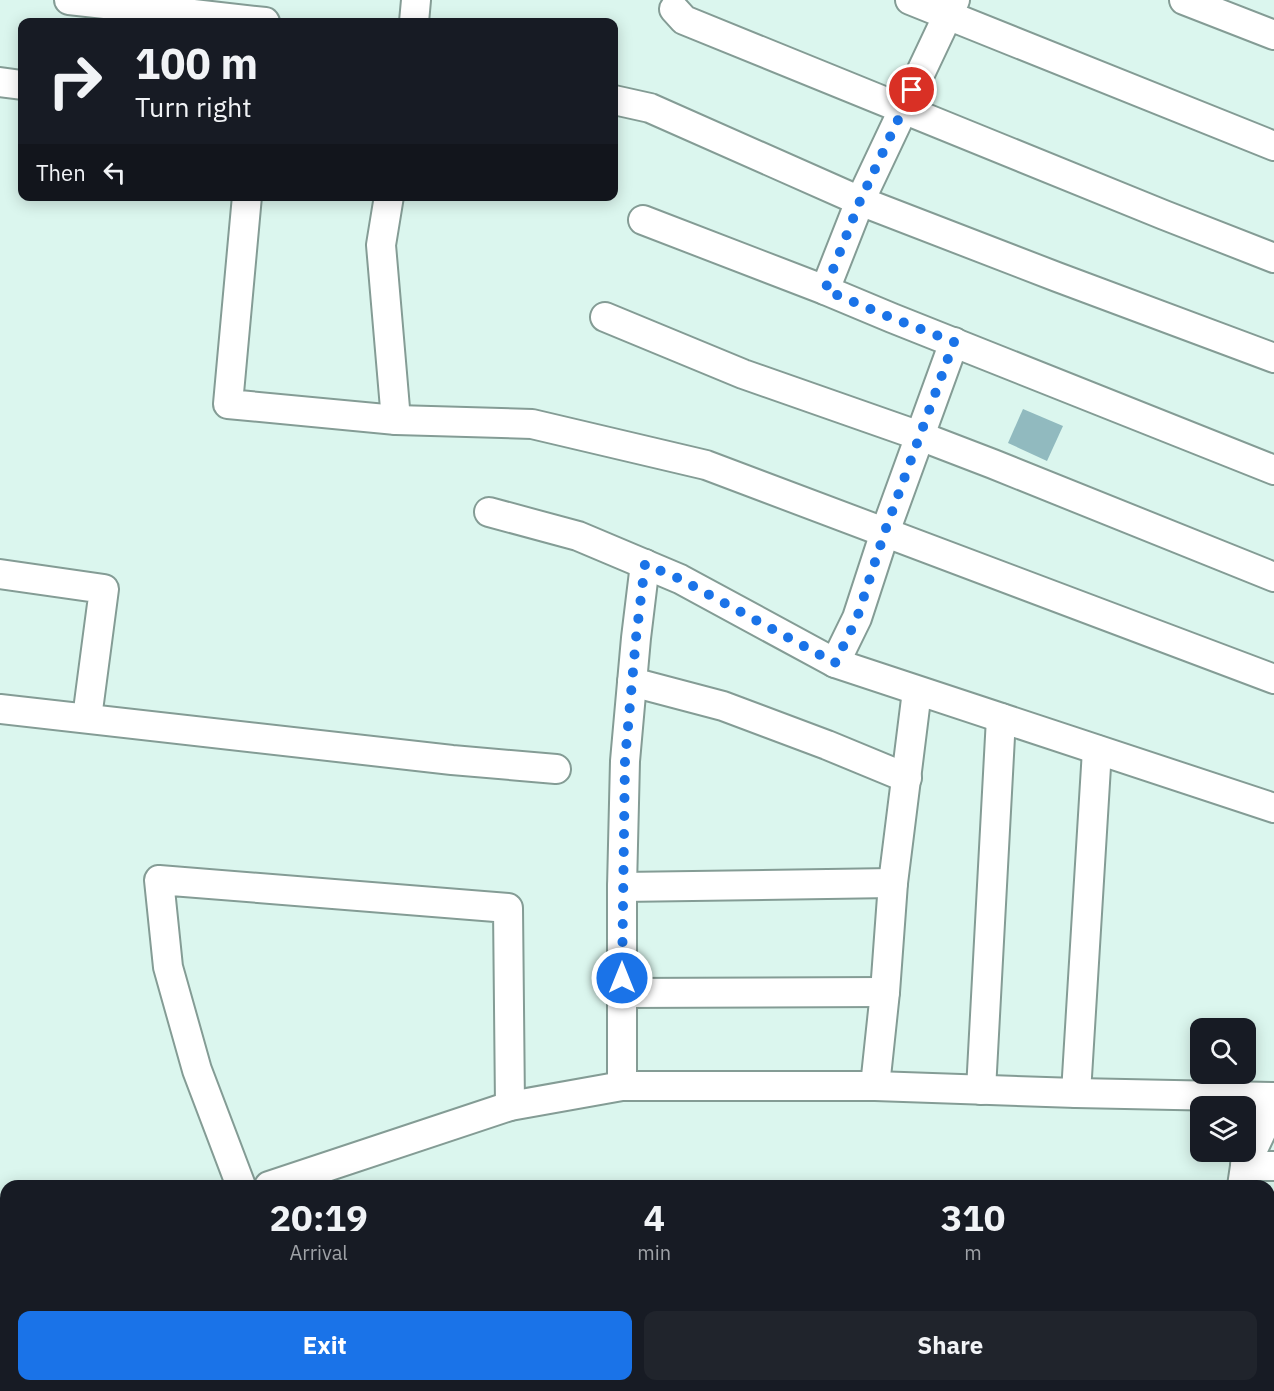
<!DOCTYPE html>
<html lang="en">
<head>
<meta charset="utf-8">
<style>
	:root { --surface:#171b24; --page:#20242c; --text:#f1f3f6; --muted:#9ea1a6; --accent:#1a73e8 }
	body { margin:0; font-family:"IBM Plex Sans",sans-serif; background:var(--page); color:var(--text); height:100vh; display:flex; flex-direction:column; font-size:22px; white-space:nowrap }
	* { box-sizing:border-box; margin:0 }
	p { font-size:20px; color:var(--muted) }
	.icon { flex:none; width:33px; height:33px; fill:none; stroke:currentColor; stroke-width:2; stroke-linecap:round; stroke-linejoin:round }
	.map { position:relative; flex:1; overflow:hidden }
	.drawer { position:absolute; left:0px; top:1180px; width:1275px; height:212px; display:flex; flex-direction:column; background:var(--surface); border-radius:18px 18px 0 0; box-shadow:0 3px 15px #0003 }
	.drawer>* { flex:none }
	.hud { position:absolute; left:18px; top:18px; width:600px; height:183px; border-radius:12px; box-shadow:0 3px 15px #0003; background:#171b24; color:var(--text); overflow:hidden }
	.buttons { position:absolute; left:1190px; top:1018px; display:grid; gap:12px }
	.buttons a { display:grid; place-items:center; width:66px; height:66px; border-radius:12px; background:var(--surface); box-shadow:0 3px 15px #0003; font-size:30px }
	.pin { position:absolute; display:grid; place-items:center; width:51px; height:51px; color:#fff; margin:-26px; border:3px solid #fff; border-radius:50%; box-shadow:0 2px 6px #0007 }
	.me { position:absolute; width:66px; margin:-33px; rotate:0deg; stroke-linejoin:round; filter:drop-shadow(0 0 4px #0008) }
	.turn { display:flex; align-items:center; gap:21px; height:126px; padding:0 18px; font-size:27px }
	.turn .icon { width:78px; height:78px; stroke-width:2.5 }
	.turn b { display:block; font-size:42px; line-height:51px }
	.then { display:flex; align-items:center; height:57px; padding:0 18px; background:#0003; gap:12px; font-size:22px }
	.eta { display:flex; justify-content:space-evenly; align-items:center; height:102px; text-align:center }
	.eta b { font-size:36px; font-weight:700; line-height:42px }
	.cta { display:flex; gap:12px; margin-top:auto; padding:12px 18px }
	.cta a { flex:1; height:69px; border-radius:12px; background:var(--accent); color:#fff; font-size:24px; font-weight:700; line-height:69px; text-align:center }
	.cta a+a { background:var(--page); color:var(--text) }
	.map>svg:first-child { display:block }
</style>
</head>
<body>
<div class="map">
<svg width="1274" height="1391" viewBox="0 0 1274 1391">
	<rect width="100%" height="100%" fill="#dbf6ee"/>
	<polygon fill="#91babf" points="1023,409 1063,426 1047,461 1008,443"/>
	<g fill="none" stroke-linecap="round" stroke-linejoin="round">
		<g stroke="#849c95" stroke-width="32">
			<g id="minor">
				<polyline points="69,0 265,22"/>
				<polyline points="910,0 1274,146"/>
				<polyline points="1184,0 1274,35"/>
				<polyline points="674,9 684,20 1164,215 1274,258"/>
				<polyline points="414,22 416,0"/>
				<polyline points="0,82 22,85"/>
				<polyline points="614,100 650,108 860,201 1057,277 1274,358"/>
				<polyline points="247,196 228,404 396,420 532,424 706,465 1274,679"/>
				<polyline points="389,196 381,245 396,420"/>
				<polyline points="643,220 825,290 892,318 1274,470"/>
				<polyline points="825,290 860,201 955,0"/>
				<polyline points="605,317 743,374 920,436 993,464 1274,577"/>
				<polyline points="489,512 578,536 680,579 835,663 1274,808"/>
				<polyline points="0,574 104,589 87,718"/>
				<polyline points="835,663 857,618 885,532 954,342"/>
				<polyline points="632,682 723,706 827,745 907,778"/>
				<polyline points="0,709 452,760 556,769"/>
				<polyline points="622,887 893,883"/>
				<polyline points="622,993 885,992"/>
				<polyline points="622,1086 622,887 625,761 636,638 645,564"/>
				<polyline points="875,1086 885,992 893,883 917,691"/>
				<polyline points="981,1090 1001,718"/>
				<polyline points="1076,1093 1097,750"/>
				<polyline points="1245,1166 1274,1166"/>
				<polyline points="241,1186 197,1070 168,967 159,880 508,908 510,1106"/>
				<polyline points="269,1186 510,1106 622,1086 875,1086 1076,1093 1274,1097"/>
				<polyline points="1242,1186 1245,1166 1274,1105"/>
				<polyline points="0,1314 6,1315"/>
				<polyline points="259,1386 259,1391"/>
				<polyline points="1208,1391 1209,1386"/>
			</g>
		</g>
		<use href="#minor" stroke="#fff" stroke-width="28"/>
	</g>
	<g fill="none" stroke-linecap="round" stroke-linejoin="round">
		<polyline stroke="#1a73e8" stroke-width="10" stroke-dasharray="0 18" points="622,978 625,760 636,638 645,564 680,579 835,663 857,618 885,531 954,342 892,318 825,290 860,201 912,90"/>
	</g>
</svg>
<div class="buttons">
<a><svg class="icon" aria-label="search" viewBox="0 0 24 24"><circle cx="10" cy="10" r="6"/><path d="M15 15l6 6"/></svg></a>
<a><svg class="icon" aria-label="layers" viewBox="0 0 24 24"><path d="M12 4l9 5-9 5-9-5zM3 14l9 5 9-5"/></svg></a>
</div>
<div class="pin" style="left:912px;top:90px;background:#d93025"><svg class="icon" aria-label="arrive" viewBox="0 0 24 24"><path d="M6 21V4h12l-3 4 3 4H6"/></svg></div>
<svg class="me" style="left:622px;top:978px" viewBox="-20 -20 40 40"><circle r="17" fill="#1a73e8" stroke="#fff" stroke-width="3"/><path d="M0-11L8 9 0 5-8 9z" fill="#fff"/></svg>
<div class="hud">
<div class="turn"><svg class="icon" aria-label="right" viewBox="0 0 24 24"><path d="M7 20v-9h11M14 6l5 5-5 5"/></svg><div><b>100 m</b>Turn right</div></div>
<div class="then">Then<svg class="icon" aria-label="left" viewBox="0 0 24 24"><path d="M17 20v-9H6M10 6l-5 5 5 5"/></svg></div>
</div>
<section class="drawer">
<div class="eta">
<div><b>20:19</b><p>Arrival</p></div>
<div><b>4</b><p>min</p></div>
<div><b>310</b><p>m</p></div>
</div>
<div class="cta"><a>Exit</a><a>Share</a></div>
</section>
</div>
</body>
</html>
